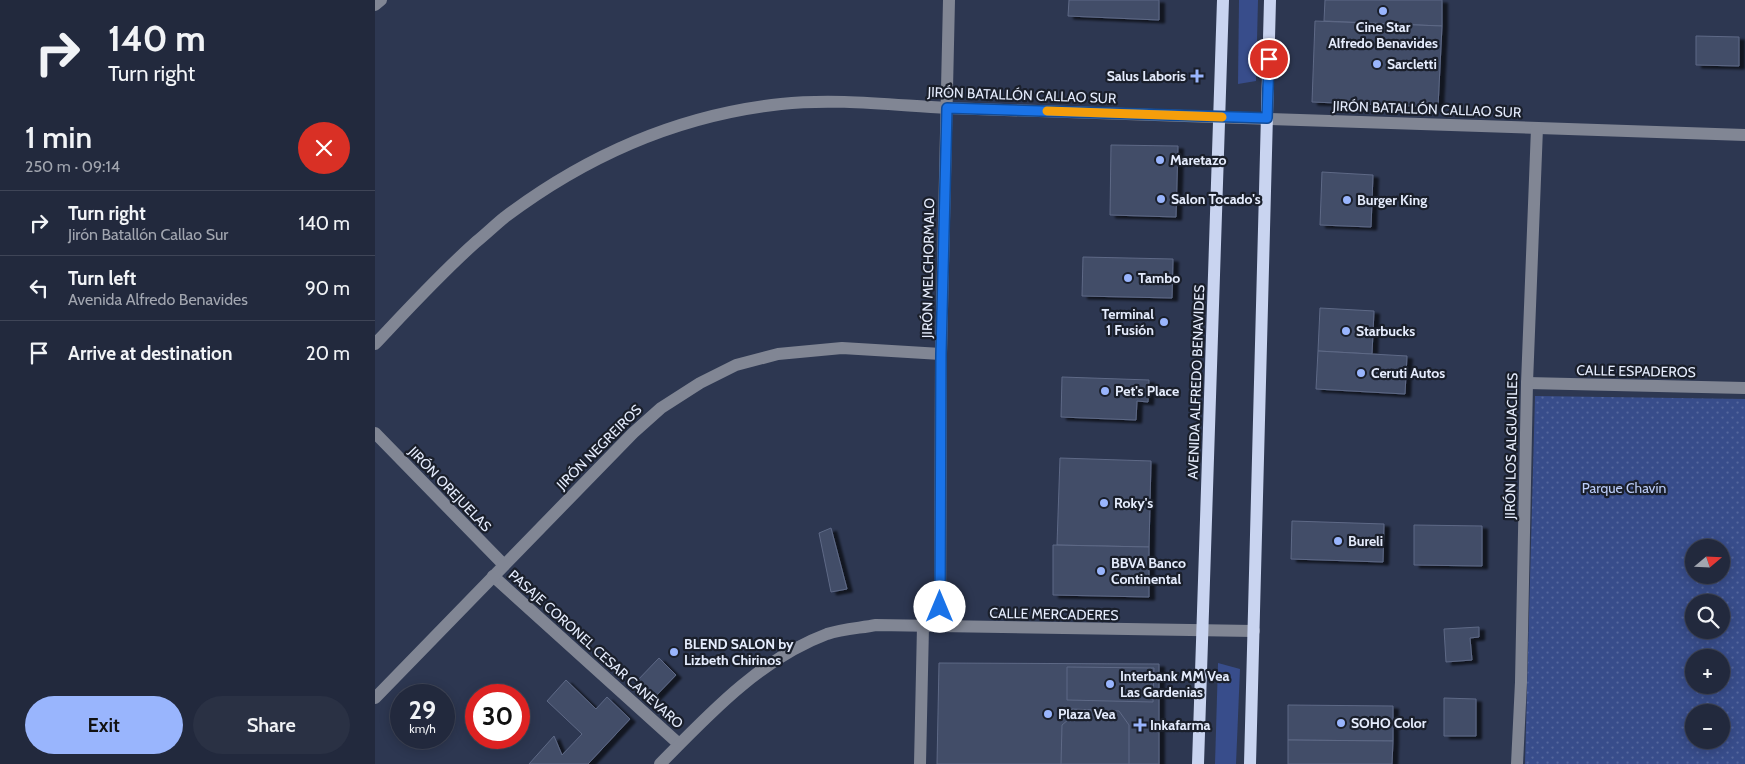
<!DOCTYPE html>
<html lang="en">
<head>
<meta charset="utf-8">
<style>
	:root { --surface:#22293d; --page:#2a3144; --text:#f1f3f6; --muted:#a2a6b0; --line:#3f4557; --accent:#99b5fd }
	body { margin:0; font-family:Cabin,sans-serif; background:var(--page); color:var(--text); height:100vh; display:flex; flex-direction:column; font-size:19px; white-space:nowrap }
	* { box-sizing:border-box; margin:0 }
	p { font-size:16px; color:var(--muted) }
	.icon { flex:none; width:28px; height:28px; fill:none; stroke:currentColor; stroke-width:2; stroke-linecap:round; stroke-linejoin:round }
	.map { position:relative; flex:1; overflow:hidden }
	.sheet { display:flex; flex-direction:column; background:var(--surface); width:375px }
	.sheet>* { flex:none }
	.hud { background:#22293d; color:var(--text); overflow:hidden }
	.needle { width:32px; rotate:71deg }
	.tools { position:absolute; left:1310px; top:539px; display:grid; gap:10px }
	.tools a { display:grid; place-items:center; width:45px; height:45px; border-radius:50%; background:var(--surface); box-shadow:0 2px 12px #0003,0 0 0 1px var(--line); font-size:25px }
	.speed { position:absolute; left:15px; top:684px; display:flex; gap:10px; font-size:25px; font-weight:700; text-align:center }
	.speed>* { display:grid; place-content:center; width:65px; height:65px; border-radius:50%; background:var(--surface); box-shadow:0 2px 12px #0003,0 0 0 1px var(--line); line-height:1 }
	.speed small { font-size:12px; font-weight:400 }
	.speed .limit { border:8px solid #d22; background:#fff; color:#111 }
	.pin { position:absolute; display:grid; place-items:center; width:42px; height:42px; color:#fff; margin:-21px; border:2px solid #fff; border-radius:50%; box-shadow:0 1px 5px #0007 }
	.me { position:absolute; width:55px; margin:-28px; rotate:0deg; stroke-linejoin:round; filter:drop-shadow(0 0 4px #0008) }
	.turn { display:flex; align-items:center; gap:18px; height:105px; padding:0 25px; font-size:22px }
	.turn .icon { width:65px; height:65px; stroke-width:2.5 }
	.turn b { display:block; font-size:35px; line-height:42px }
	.round { display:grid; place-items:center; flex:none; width:52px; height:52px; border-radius:26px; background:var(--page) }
	.headline { display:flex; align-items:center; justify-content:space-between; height:85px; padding:0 25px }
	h1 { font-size:30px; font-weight:600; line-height:38px }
	.button { display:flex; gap:10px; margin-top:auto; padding:10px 25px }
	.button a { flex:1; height:58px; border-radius:30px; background:var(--accent); color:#111; font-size:20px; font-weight:600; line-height:58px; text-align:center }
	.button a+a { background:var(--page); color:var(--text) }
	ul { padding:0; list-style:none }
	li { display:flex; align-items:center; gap:15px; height:65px; padding:0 25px; border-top:1px solid var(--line) }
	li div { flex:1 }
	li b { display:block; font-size:19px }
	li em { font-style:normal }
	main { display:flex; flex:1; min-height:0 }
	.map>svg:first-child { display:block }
</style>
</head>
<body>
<main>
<section class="sheet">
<div class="hud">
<div class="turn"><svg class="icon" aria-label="right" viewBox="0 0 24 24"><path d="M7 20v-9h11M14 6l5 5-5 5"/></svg><div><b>140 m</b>Turn right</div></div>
</div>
<div class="headline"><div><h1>1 min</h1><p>250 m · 09:14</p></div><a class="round" style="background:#d93025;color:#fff"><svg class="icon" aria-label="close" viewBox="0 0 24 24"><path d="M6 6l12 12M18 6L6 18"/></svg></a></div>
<ul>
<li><svg class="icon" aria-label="right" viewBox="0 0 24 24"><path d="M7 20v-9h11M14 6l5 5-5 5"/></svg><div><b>Turn right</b><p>Jirón Batallón Callao Sur</p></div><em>140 m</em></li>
<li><svg class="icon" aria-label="left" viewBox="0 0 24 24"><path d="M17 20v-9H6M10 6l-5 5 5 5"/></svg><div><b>Turn left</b><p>Avenida Alfredo Benavides</p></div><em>90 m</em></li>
<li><svg class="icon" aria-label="arrive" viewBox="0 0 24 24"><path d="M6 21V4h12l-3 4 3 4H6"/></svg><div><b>Arrive at destination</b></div><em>20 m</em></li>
</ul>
<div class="button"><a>Exit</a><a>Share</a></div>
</section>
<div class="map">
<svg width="1370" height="764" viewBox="0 0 1370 764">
	<defs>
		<pattern id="park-dots" width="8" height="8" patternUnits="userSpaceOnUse" patternTransform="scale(1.25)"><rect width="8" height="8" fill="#384d8b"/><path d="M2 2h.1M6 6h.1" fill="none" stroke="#55679c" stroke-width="1.8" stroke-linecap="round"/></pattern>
		<filter id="shadow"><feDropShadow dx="5.5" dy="3" stdDeviation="1" flood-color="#0009"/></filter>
	</defs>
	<rect width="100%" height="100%" fill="#2d3751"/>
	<g fill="#384d8b">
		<polygon points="864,0 883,0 881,81 863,84"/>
		<polygon points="843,663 865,669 861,764 840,764"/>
	</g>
	<path fill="url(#park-dots)" fill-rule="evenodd" d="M1160 396 1370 399V764H1150ZM1319 548H1346V575H1319ZM1319 602H1346V630H1319ZM1319 658H1346V685H1319ZM1319 712H1346V740H1319Z"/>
	<g fill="#424d68" stroke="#5e6986" filter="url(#shadow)">
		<polygon points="694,0 784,0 784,20 693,16"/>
		<polygon points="950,0 1067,0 1067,26 949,21"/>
		<polygon points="940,21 1067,26 1063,107 937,102"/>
		<polygon points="1321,36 1364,37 1364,66 1321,65"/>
		<polygon points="736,145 803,146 801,217 735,215"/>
		<polygon points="947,172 998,175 996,227 945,225"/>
		<polygon points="708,257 798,259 797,298 707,296"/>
		<polygon points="945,308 999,311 997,354 943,351"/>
		<polygon points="943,351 1032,356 1030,394 941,389"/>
		<polygon points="687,377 774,380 773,402 762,401 761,420 686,417"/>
		<polygon points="685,458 776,461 774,547 682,545"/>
		<polygon points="917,521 1009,524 1008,562 916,559"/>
		<polygon points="1039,525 1107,526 1107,566 1039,565"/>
		<polygon points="456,528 472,589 456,592 444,533"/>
		<polygon points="678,545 774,547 774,597 678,595"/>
		<polygon points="1104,627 1104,637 1095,638 1097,660 1071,662 1069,629"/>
		<polygon points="284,658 301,675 277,700 260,683"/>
		<polygon points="564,663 784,664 784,764 562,764"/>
		<polygon points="692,667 779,668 778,702 692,700"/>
		<polygon points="191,680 221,709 232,697 255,719 213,764 154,764 179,736 187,755 207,734 172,701"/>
		<polygon points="1069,698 1101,699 1101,736 1069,736"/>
		<polygon points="913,705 1018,706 1018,741 913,740"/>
		<polygon points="697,709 744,711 754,725 754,764 686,764 687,725 694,719"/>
		<polygon points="913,740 1018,741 1017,764 913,764"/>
	</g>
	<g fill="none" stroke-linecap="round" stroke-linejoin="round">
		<g stroke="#818694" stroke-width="12">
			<polyline points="0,5 6,0"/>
			<path d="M0 344C33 309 65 274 101 242 111 234 120 225 130 217 211 156 304 115 406 104 460 98 517 105 572 108L1370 135"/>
			<polyline points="1152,383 1370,388"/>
			<polyline points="0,433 129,565"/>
			<polyline points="118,576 304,744"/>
			<polyline points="565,627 566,354 574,0"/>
			<polyline points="0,698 258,433 286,408 325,383 361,365 403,354 467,348 566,354"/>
			<path d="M285 764C334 714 385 659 452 634 467 629 485 628 501 625L879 631"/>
			<polyline points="545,764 548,626"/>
			<polyline points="1142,764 1146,682 1152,383 1162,128"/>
		</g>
		<g stroke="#c9d4f0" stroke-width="12">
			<polyline points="823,764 848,0"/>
			<polyline points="875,764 895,0"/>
		</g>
	</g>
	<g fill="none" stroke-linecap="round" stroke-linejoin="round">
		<g stroke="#114b97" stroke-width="12">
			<polyline id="route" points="565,607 566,354 572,108 892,118 894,59"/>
		</g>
		<use href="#route" stroke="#1a73e8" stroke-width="9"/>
		<polyline stroke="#f59e0b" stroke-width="9" points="672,111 847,117"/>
	</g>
	<g fill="#99b5fd" stroke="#1a1f2b" stroke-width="2">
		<circle cx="1008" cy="11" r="5"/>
		<circle cx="1002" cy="64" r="5"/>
		<path d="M819.5 68.5h5v5h5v5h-5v5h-5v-5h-5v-5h5z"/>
		<circle cx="785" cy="160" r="5"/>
		<circle cx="786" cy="199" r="5"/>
		<circle cx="972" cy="200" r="5"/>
		<circle cx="753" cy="278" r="5"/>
		<circle cx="789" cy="322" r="5"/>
		<circle cx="971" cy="331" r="5"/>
		<circle cx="986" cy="373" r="5"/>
		<circle cx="730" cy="391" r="5"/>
		<circle cx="729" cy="503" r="5"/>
		<circle cx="963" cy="541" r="5"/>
		<circle cx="726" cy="571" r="5"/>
		<circle cx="299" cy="652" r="5"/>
		<circle cx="735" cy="684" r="5"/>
		<circle cx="673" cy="714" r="5"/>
		<circle cx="966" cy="723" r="5"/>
		<path d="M762.5 717.5h5v5h5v5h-5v5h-5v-5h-5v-5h5z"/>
	</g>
	<g text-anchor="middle" stroke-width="4.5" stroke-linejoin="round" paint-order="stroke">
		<g font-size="14" font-weight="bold" fill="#e5ecfd" stroke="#1a1f2b" text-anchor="start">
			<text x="1008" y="32" text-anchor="middle">Cine Star<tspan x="1008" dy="16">Alfredo Benavides</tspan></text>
			<text x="1012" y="69">Sarcletti</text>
			<text x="811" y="81" text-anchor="end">Salus Laboris</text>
			<text x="795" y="165">Maretazo</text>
			<text x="796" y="204">Salon Tocado's</text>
			<text x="982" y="205">Burger King</text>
			<text x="763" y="283">Tambo</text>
			<text x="779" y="319" text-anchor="end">Terminal<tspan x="779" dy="16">1 Fusión</tspan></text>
			<text x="981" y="336">Starbucks</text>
			<text x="996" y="378">Ceruti Autos</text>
			<text x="740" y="396">Pet's Place</text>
			<text x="739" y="508">Roky's</text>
			<text x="973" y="546">Bureli</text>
			<text x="736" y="568">BBVA Banco<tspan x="736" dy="16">Continental</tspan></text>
			<text x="309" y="649">BLEND SALON by<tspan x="309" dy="16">Lizbeth Chirinos</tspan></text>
			<text x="745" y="681">Interbank MM Vea<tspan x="745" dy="16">Las Gardenias</tspan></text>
			<text x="683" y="719">Plaza Vea</text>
			<text x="976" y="728">SOHO Color</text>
			<text x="775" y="730">Inkafarma</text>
		</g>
		<g font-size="14" fill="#e5ecfd" stroke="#1a1f2b">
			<text transform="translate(647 95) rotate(2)" y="5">JIRÓN BATALLÓN CALLAO SUR</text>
			<text transform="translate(1052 109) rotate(2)" y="5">JIRÓN BATALLÓN CALLAO SUR</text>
			<text transform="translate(553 268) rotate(-89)" y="5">JIRÓN MELCHORMALO</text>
			<text transform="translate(1261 371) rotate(1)" y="5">CALLE ESPADEROS</text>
			<text transform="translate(821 382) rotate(-88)" y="5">AVENIDA ALFREDO BENAVIDES</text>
			<text transform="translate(1136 446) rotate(-89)" y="5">JIRÓN LOS ALGUACILES</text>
			<text transform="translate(224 447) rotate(-45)" y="5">JIRÓN NEGREIROS</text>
			<text transform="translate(75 489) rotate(46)" y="5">JIRÓN OREJUELAS</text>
			<text transform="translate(679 614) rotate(1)" y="5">CALLE MERCADERES</text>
			<text transform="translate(221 649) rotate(42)" y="5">PASAJE CORONEL CESAR CANEVARO</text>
		</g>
		<g font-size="14" fill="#bbccf7" stroke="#1a1f2b">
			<text x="1249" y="493">Parque Chavín</text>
		</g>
	</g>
</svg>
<div class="tools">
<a><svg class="needle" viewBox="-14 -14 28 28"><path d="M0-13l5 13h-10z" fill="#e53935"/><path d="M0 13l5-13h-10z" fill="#a2a6b0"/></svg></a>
<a><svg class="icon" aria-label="search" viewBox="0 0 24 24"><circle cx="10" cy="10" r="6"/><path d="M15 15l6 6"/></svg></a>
<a>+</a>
<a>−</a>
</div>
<div class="speed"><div>29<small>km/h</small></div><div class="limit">30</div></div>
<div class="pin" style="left:894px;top:59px;background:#d93025"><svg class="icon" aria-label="arrive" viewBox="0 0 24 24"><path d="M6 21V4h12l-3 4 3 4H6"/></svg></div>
<svg class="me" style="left:565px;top:607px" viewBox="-20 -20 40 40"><circle r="19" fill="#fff"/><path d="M0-13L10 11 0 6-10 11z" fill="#1a73e8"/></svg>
</div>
</main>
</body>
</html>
